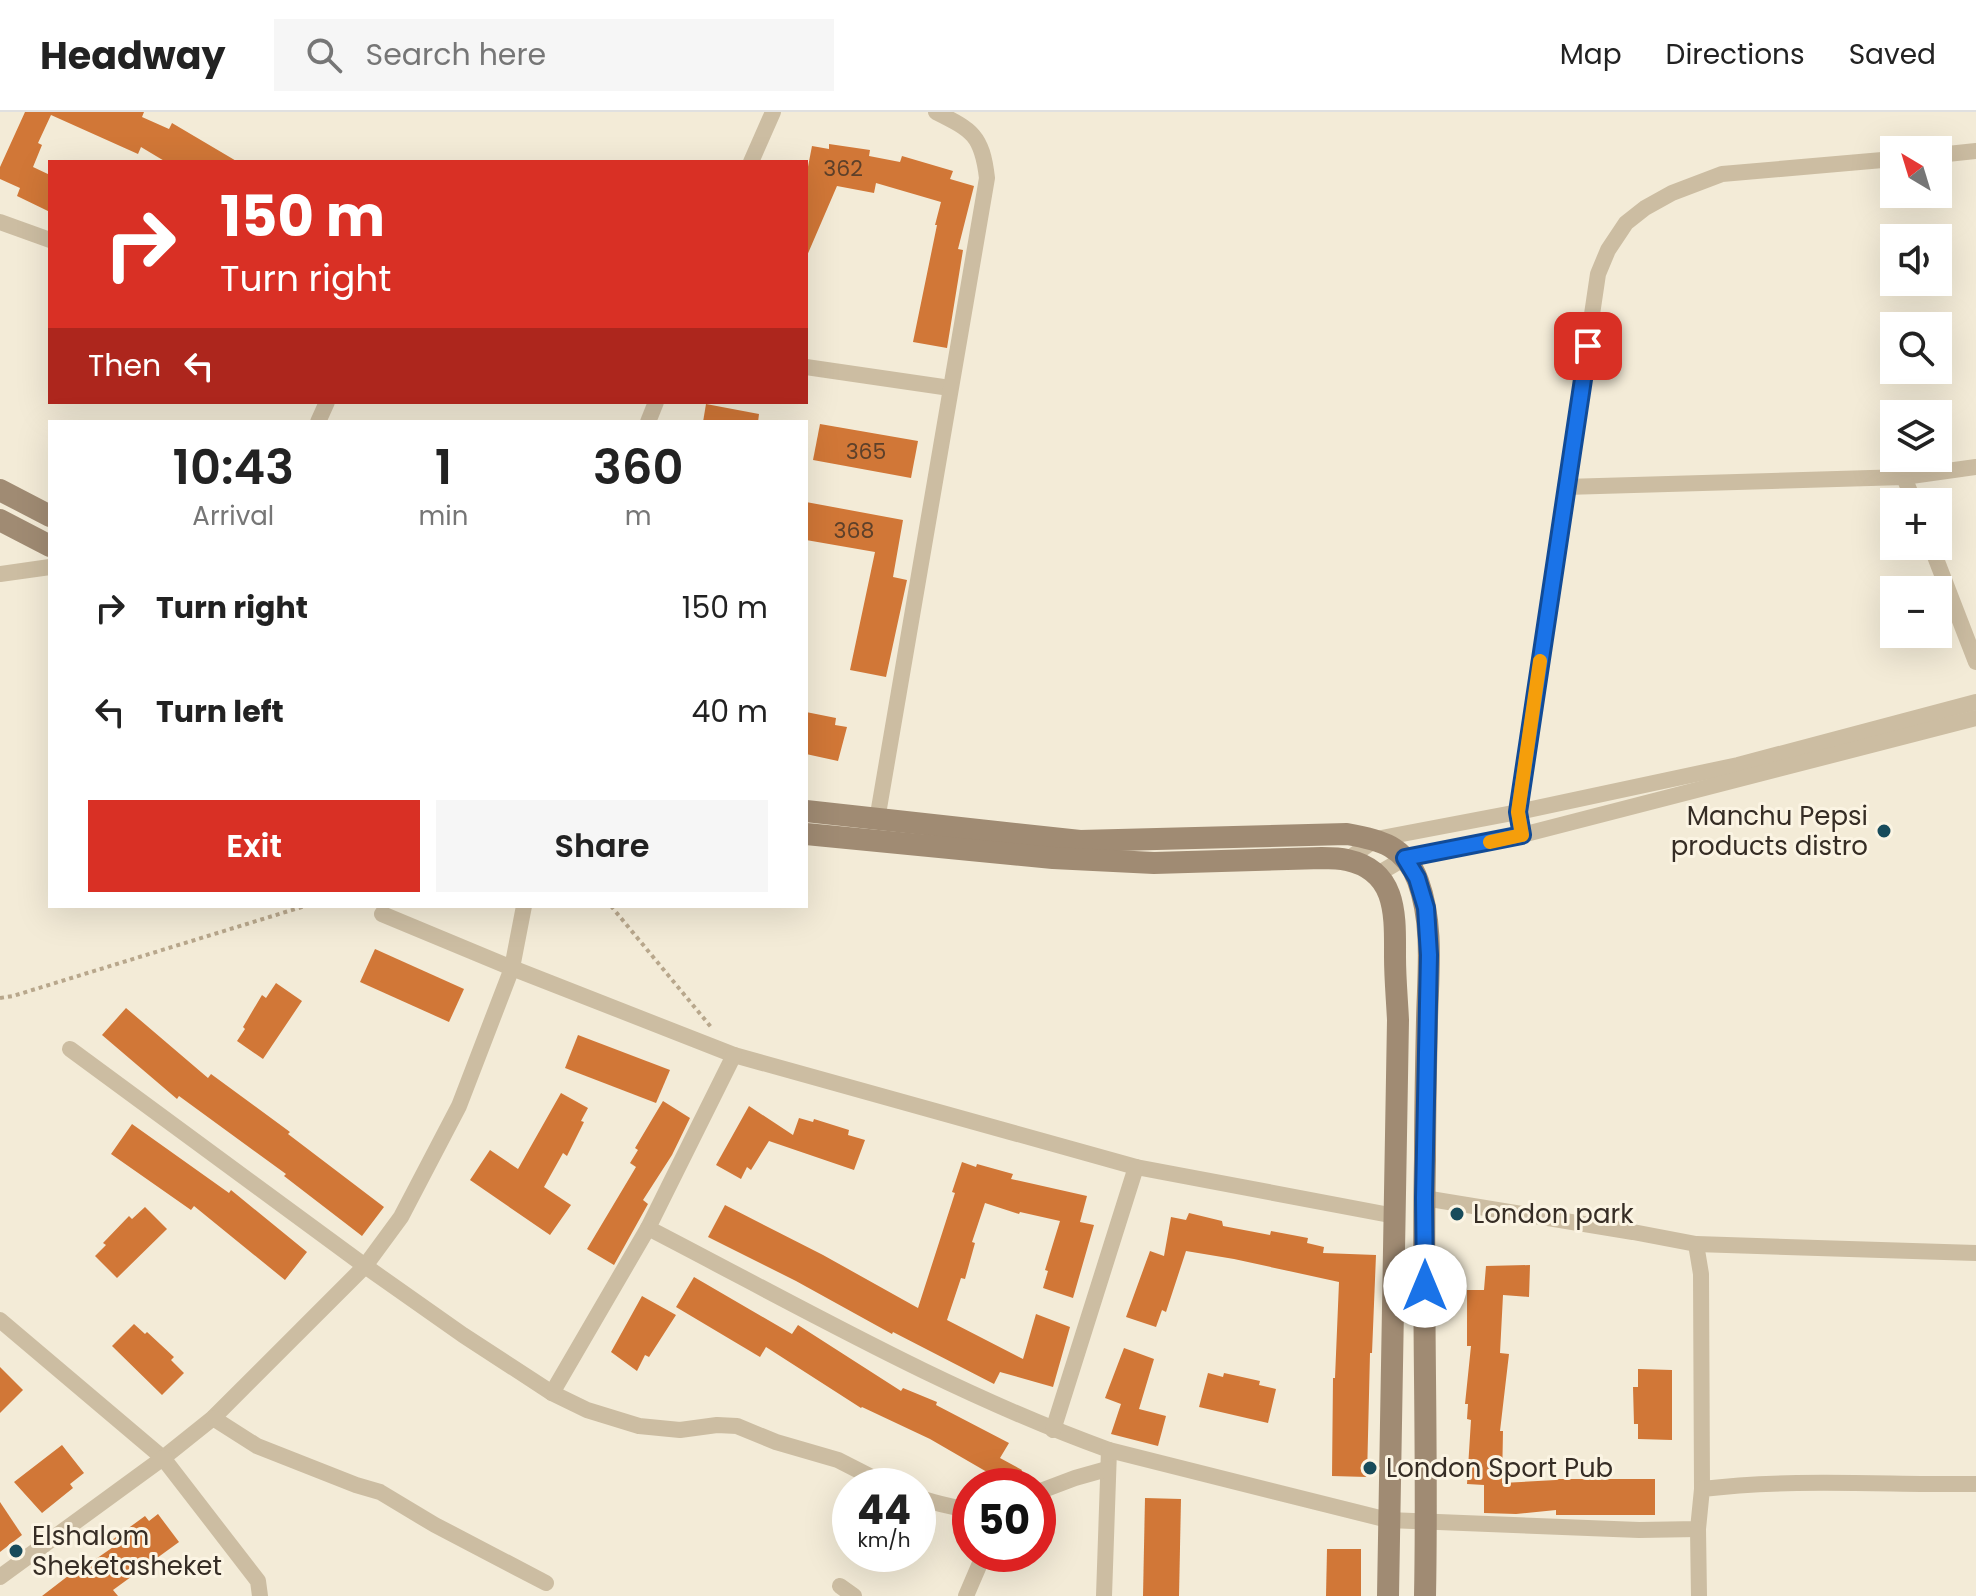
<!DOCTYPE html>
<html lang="en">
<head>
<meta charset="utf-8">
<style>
	:root { --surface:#fff; --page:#f6f6f6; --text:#222; --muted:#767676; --line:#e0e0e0; --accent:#d93025 }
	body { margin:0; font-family:Poppins,sans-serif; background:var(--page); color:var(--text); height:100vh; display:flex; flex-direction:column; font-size:30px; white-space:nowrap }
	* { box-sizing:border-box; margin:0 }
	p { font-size:26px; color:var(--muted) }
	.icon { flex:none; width:44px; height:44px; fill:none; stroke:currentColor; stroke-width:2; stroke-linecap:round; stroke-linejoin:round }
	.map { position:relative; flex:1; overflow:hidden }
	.side { position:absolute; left:48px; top:308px; width:760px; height:488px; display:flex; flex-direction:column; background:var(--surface); border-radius:0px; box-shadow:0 8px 32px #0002 }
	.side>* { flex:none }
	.hud { position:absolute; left:48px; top:48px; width:760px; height:244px; border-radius:0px; box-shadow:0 8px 32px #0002; background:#d93025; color:#fff; overflow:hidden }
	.needle { width:52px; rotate:322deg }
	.tools { position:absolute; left:1880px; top:24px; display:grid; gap:16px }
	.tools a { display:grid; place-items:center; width:72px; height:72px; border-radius:0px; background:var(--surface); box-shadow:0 8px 32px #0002; font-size:40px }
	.speed { position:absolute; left:832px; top:1356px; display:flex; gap:16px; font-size:40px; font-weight:700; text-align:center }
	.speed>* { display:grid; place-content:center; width:104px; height:104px; border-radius:50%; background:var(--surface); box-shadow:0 8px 32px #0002; line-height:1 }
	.speed small { font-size:20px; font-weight:400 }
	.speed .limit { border:12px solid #d22; background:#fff; color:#111 }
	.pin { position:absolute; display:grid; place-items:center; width:68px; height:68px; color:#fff; margin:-34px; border-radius:16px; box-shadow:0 4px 12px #0006 }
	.me { position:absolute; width:88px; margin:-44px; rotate:0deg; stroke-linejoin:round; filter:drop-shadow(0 0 6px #0008) }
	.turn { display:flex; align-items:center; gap:28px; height:168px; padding:0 40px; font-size:36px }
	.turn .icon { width:104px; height:104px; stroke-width:2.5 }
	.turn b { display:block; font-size:56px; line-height:68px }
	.then { display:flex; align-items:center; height:76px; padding:0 40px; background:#0003; gap:16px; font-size:30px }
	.eta { display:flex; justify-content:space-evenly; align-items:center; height:136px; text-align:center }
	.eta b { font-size:48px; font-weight:600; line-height:56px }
	.action { display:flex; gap:16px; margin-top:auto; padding:16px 40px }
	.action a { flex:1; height:92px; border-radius:0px; background:var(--accent); color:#fff; font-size:32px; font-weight:600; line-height:92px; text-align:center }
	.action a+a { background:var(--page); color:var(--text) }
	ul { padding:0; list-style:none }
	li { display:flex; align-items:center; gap:24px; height:104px; padding:0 40px }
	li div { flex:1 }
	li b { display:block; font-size:30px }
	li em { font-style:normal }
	header { display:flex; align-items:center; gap:48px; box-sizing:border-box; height:112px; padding:0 40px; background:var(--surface); border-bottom:2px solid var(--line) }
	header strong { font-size:38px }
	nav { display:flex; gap:44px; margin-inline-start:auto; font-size:28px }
	.search { width:560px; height:72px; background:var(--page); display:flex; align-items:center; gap:20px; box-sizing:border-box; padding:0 28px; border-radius:0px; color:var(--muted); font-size:30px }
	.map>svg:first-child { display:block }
</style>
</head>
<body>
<header>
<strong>Headway</strong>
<div class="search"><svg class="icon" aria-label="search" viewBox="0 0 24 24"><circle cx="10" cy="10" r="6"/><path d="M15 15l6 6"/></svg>Search here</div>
<nav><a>Map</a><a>Directions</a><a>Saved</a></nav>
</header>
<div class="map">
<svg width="1976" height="1484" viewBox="0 0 1976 1484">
	<rect width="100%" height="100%" fill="#f3ebd7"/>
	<g fill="#d17737">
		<polygon points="25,0 144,0 142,5 169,17 172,11 238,50 166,50 141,35 138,42 51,3 38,31 42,33 33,55 50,63 50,100 17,84 20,76 0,67 0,55"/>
		<polygon points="829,32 870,38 869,44 900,50 902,44 953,59 950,67 974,74 958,137 963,138 947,236 913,230 937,113 935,113 941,90 876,71 874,81 837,74 806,146 806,65 812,34 829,37"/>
		<polygon points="706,292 759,302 758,310 703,310"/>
		<polygon points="820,312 918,329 911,366 813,348"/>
		<polygon points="806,390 903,408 893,465 907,468 886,565 850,558 875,440 806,428"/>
		<polygon points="806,600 836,606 835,613 847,615 838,649 806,642"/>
		<polygon points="375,837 464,877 449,910 360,870"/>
		<polygon points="276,871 302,889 263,947 237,929 245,917 243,915 262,883 266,886"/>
		<polygon points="126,896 208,966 211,962 290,1020 288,1022 384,1095 362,1124 284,1064 286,1062 179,984 177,987 102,923"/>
		<polygon points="578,923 670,958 656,991 565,956"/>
		<polygon points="561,981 588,996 581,1009 584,1010 567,1044 563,1041 544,1075 571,1093 550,1123 470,1068 490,1038 518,1057"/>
		<polygon points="663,989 690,1006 672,1043 643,1088 648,1092 614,1153 587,1137 636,1055 630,1051 638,1038 635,1036"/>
		<polygon points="749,994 793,1023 799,1006 813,1010 814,1007 849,1018 848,1023 865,1028 854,1058 769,1029 751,1058 747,1055 741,1067 716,1053"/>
		<polygon points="132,1012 229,1081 231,1078 307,1140 285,1168 194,1094 191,1098 111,1042"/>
		<polygon points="962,1050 976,1055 977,1052 1013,1062 1011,1067 1087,1084 1080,1110 1094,1113 1073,1186 1043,1176 1048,1159 1045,1158 1060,1109 1020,1100 1019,1102 985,1091 972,1130 975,1131 965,1167 961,1166 947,1208 1023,1247 1036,1202 1070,1215 1053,1275 1000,1260 994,1272 893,1220 892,1222 796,1169 708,1125 725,1093 823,1143 918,1196 955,1081 952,1080"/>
		<polygon points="145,1095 167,1117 117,1166 95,1144 106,1133 103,1131 129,1104 132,1107"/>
		<polygon points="1189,1101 1222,1109 1223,1114 1270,1123 1271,1119 1308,1126 1307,1131 1324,1135 1323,1141 1376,1143 1372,1241 1370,1241 1367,1365 1332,1364 1333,1266 1335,1266 1339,1170 1234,1147 1186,1139 1166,1200 1162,1198 1156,1215 1126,1205 1150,1139 1164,1144 1171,1105 1186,1108"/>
		<polygon points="1530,1153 1529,1185 1503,1183 1500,1241 1509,1242 1500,1319 1503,1319 1502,1371 1556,1368 1556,1367 1655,1367 1655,1403 1556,1403 1556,1398 1516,1402 1484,1401 1484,1373 1467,1372 1471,1308 1467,1307 1468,1292 1465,1292 1471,1234 1467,1234 1467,1178 1484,1178 1486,1154"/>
		<polygon points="694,1165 792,1222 798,1213 901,1279 903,1276 937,1290 936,1293 1009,1331 1000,1346 1022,1358 1014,1374 979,1374 987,1360 930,1327 862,1295 861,1296 766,1235 760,1245 676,1195"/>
		<polygon points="642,1184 676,1203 649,1245 645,1243 637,1259 611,1240"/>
		<polygon points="134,1212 145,1222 147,1220 174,1245 171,1248 184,1261 162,1283 112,1234"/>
		<polygon points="1124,1236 1154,1247 1139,1297 1166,1304 1158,1334 1111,1322 1121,1292 1105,1286"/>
		<polygon points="0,1255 23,1278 0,1301"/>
		<polygon points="1638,1257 1672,1258 1672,1328 1638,1327 1638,1312 1634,1312 1633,1275 1638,1275"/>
		<polygon points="1208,1261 1223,1265 1224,1261 1260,1269 1259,1273 1276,1277 1268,1311 1199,1295"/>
		<polygon points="62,1333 84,1361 70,1372 73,1376 42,1401 14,1370"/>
		<polygon points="1145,1386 1181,1387 1179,1484 1143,1484"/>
		<polygon points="0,1390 22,1423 0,1440"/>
		<polygon points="158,1402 179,1430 113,1478 118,1484 42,1484 81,1454 83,1456 116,1433 112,1428 145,1404 149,1409"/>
		<polygon points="1327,1437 1361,1437 1361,1484 1326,1484"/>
	</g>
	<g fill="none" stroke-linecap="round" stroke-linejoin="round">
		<g stroke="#b8a78c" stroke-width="4" stroke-dasharray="4 4" stroke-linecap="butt">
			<polyline points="611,794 711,915"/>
			<polyline points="0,886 13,884 305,794"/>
		</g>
		<g stroke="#ccbda2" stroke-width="16">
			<polyline points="1938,43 1976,39"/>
			<polyline points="751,50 773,0"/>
			<polyline points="0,110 50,128"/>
			<polyline points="806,255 950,276"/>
			<polyline points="318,310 327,290"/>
			<polyline points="648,310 656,290"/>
			<polyline points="1904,365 1976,355"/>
			<polyline points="1565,375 1904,365 1914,390"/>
			<polyline points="1931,434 1976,550"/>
			<polyline points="0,462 50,455"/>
			<path d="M877 708 987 66C982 23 972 18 936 0"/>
			<polyline points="1522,723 1518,700 1598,162 1608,138 1626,111 1645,96 1672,81 1722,62 1894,47"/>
			<polyline points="1347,748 1376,727 1518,700 1738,653 1976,590"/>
			<polyline points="1376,763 1405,746 1522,723 1976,606"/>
			<polyline points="382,802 512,856 734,943 1136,1055 1395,1104"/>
			<polyline points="70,937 365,1154 463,1223 552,1281 587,1298 639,1314 680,1318 717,1313 737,1314 776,1330 838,1348 889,1374"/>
			<path d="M734 943 648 1116C799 1194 948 1280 1109 1338L1104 1484"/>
			<polyline points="1424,1086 1633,1120 1696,1132 1701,1162 1702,1377"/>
			<polyline points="1696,1132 1976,1141"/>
			<polyline points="0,1208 163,1346 213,1306 365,1154 401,1105 459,994 512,856 524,794"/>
			<polyline points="552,1281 648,1116"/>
			<polyline points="213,1306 257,1334 356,1373 380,1380 435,1413 546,1471"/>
			<polyline points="1053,1318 1136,1055"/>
			<path d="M1109 1338 1388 1408 1639 1418 1698 1417 1702 1377C1793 1366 1885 1373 1976 1372"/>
			<polyline points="1038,1380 1075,1366 1107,1357"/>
			<path d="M918 1385C935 1392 952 1394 970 1399"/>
			<polyline points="1698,1417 1699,1484"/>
			<polyline points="0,1465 163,1346 258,1469 260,1484"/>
			<polyline points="840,1474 854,1484"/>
			<polyline points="966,1484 984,1442"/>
		</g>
		<g stroke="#a08b73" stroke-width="22">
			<polyline points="0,378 50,404"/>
			<polyline points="0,408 50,434"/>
			<path d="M806 699 1080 729 1347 722C1381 728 1405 734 1418 769 1434 813 1428 862 1427 908 1426 954 1425 1001 1425 1047 1422 1193 1428 1338 1425 1484"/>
			<path d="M806 722 1053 746 1154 751 1322 746C1330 746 1339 746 1347 748 1398 759 1395 804 1395 845 1395 866 1397 887 1398 908L1388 1484"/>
		</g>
	</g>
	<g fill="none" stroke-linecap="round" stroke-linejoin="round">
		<g stroke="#114b97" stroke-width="20">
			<polyline id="route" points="1425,1174 1424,1086 1429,843 1426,796 1417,766 1405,746 1522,723 1518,700 1588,234"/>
		</g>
		<use href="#route" stroke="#1a73e8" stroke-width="14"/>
		<polyline stroke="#f59e0b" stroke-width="14" points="1490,730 1522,723 1518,700 1540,549"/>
	</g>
	<g fill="#174b5b" stroke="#fbf4e3" stroke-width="3">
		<circle cx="1884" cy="719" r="8"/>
		<circle cx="1457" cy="1102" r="8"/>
		<circle cx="1370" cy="1356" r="8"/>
		<circle cx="16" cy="1439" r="8"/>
	</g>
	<g text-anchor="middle" stroke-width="6" stroke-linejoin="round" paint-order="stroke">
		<g font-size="22" fill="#5d402a">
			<text x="843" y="64">362</text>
			<text x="866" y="347">365</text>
			<text x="854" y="426">368</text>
		</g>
		<g font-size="26" fill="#362d25" stroke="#fbf4e3" text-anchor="start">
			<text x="1868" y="713" text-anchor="end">Manchu Pepsi<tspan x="1868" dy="30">products distro</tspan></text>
			<text x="1473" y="1111">London park</text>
			<text x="1386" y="1365">London Sport Pub</text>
			<text x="32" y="1433">Elshalom<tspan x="32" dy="30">Sheketasheket</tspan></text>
		</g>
	</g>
</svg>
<div class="tools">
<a><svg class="needle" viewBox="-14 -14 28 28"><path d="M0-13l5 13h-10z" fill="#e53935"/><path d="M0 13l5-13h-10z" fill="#767676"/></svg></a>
<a><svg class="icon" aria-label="sound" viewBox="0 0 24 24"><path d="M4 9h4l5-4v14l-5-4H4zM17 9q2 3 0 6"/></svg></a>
<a><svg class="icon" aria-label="search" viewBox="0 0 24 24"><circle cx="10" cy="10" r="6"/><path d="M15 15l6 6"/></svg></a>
<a><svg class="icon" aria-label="layers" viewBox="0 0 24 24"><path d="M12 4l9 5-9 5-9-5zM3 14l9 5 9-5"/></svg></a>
<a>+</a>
<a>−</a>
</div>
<div class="speed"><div>44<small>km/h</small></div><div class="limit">50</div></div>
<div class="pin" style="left:1588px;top:234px;background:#d93025"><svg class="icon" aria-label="arrive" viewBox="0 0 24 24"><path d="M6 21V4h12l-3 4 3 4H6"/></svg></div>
<svg class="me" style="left:1425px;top:1174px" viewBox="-20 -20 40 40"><circle r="19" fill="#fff"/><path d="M0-13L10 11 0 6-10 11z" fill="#1a73e8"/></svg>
<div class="hud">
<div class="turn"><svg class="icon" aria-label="right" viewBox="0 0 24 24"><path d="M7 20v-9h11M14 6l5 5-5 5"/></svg><div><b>150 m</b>Turn right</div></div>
<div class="then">Then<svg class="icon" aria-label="left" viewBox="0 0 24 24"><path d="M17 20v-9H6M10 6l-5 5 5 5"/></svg></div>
</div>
<section class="side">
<div class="eta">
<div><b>10:43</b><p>Arrival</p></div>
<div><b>1</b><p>min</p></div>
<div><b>360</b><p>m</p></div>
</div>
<ul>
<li><svg class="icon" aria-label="right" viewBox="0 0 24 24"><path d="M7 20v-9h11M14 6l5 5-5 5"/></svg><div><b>Turn right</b></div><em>150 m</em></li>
<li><svg class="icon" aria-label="left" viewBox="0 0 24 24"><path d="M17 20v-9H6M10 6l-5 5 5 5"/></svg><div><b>Turn left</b></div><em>40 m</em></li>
</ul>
<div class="action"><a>Exit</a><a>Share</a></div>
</section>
</div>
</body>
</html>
